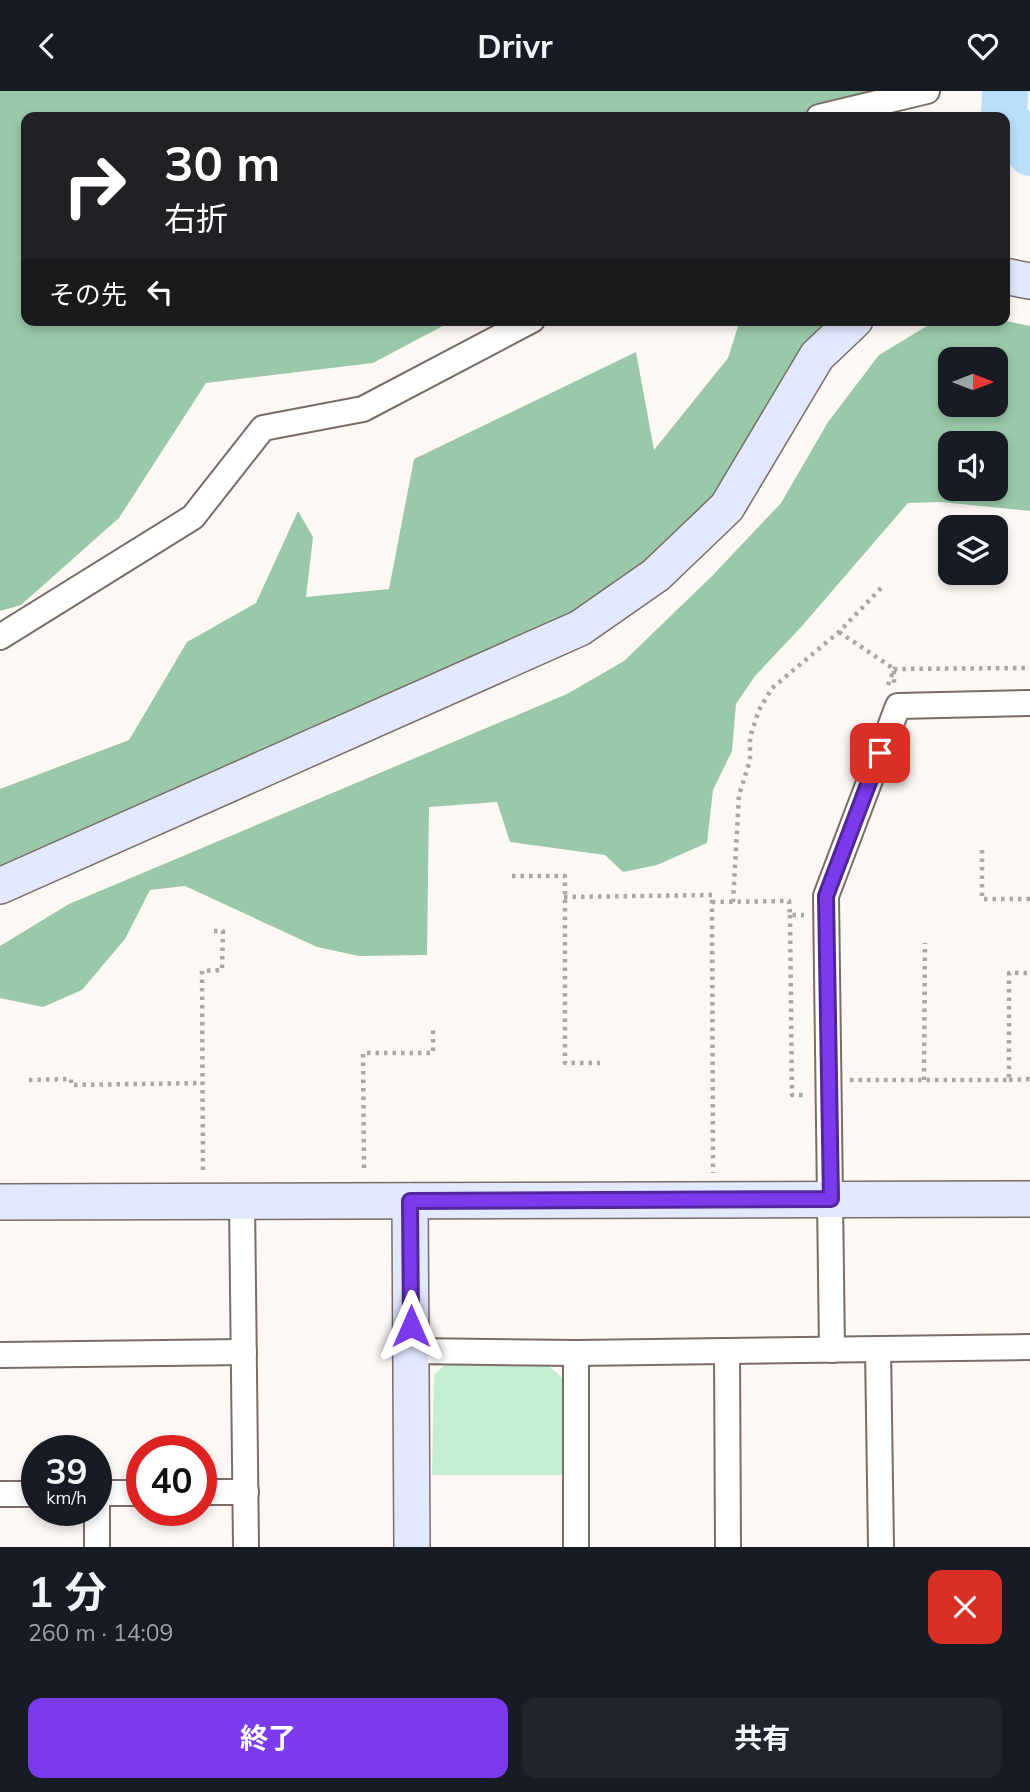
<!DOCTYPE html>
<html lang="ja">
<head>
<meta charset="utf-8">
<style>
	:root { --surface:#171b24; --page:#20242c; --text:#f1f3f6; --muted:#9ea1a6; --accent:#7c3aed }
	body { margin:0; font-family:Mulish,"Noto Sans JP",sans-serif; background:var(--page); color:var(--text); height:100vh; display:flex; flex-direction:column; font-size:26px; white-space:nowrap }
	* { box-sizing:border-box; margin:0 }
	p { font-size:23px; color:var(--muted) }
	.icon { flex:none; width:38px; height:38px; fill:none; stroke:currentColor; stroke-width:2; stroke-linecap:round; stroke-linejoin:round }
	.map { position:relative; height:1456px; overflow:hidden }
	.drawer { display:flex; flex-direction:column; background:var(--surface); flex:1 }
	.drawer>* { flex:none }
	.banner { position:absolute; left:21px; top:21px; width:989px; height:214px; border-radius:14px; box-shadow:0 4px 10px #0003; background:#202124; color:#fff; overflow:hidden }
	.needle { width:46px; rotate:90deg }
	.buttons { position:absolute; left:938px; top:256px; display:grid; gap:14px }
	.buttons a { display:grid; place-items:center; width:70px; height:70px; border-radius:14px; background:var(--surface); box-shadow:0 4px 10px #0003; font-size:35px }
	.speed { position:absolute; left:21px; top:1344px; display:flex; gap:14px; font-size:35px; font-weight:700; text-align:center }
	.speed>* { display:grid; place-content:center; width:91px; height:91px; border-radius:50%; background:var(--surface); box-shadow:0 4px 10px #0003; line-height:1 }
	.speed small { font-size:18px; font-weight:400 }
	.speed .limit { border:10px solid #d22; background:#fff; color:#111 }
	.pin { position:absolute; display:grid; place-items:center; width:60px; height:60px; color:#fff; margin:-30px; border-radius:14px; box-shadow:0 4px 10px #0006 }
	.me { position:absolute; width:77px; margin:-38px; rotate:0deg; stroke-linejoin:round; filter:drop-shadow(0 0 5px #0008) }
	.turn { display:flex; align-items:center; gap:24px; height:147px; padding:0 28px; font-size:32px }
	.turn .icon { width:91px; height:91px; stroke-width:2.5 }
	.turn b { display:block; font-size:49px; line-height:60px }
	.then { display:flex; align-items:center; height:66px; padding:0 28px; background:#0003; gap:14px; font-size:26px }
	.round { display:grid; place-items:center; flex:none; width:74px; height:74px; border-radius:14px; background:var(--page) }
	.overview { display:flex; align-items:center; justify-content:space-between; height:119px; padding:0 28px }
	h1 { font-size:42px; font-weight:700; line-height:52px }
	.cta { display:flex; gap:14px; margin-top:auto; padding:14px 28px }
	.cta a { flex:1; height:80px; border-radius:14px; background:var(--accent); color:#fff; font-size:28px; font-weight:700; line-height:80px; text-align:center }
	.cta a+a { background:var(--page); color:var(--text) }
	header { display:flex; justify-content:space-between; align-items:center; height:91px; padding:0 28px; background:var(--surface); font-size:32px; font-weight:700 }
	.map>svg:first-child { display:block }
</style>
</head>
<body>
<header><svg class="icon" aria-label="back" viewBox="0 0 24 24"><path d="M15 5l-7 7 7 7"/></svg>Drivr<svg class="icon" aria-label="heart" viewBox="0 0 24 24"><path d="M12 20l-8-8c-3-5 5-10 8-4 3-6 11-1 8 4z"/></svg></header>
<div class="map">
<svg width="1030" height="1456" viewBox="0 0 1030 1456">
	<rect width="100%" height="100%" fill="#fef8f5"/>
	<polygon fill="#c4eed0" points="545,1271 562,1287 563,1384 432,1384 434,1284 447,1272"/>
	<g fill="#99c9a8" fill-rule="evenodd">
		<polygon points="0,0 867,0 859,26 26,26 26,229 454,229 373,272 206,292 119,427 21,514 0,520"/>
		<polygon points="740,229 849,229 754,369 614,515 0,796 0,698 129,649 187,551 256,512 298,420 313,446 306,506 389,498 414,368 636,261 654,359 728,267"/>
		<path d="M962 229H1001L1030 235V420L941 411 908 412 802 535 755 585 736 613 732 660 713 699 707 752 657 774 623 781 605 764 510 751 497 711 429 716 427 864 359 865 317 856 185 795 150 799 125 848 82 899 43 916 0 907V855L69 813 567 603 624 570 712 485 781 412 828 331 879 264 932 232ZM950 268H996V313H950ZM950 352H996V397H950Z"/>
	</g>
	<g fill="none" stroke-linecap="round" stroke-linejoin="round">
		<polyline stroke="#badffb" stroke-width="46" points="1005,0 1004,24 1030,62"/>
		<g stroke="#7b6c66" stroke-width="28">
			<g id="street">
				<polyline points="819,26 927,0"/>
				<polyline points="0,546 193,426 263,337 363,318 532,229"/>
				<polyline points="242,1110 246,1456"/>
				<polyline points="878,1258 881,1456"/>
				<polyline points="832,1259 826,805 898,615 1030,612"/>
				<polyline points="411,1260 576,1262 1030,1256"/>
				<polyline points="727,1260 728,1456"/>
				<polyline points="576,1262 576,1456"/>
				<polyline points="0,1264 244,1261"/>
				<polyline points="201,1401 246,1401"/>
				<polyline points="96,1402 142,1402"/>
				<polyline points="97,1402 97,1456"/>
				<polyline points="0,1403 37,1403"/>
			</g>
		</g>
		<g stroke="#7b6c66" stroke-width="38">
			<g id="secondary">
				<polyline points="1004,185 1030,190"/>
				<polyline points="0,795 580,537 656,484 727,416 817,265 855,229"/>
				<polyline points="410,1110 412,1456"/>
				<polyline points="0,1111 1030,1108"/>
			</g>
		</g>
		<g stroke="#ada7a4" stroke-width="4.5" stroke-dasharray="3.5 5" stroke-linecap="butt">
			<polyline points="839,541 894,578 894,594"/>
			<polyline points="888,594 894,578 1030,577"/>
			<polyline points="982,759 982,808 1030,808"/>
			<polyline points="512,785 565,785 565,972 600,972"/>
			<polyline points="564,806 712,804 713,1082"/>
			<polyline points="712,811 789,810 790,824 804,824"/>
			<polyline points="733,811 739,704 750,669 750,646 759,619 772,597 839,541 882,496"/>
			<polyline points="790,824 792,1004 805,1004"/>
			<polyline points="29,989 71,988 71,994 202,992"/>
			<polyline points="850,989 1009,989 1009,882 1030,882"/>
			<polyline points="924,989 925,852"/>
			<polyline points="1009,989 1030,988"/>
			<polyline points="364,1077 363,962 433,962 433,938"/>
			<polyline points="203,1079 202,880 222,879 223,840 211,840"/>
		</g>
		<use href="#street" stroke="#fff" stroke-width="24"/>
		<use href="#secondary" stroke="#e2e9fe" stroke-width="35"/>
	</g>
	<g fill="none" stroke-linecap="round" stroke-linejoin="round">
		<g stroke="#51269a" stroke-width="18">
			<polyline id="route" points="411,1235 410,1110 831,1108 826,805 880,662"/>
		</g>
		<use href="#route" stroke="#7c3aed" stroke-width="12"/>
	</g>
</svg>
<div class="buttons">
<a><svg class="needle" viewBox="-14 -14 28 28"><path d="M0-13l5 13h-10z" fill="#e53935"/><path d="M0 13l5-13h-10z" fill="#9ea1a6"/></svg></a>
<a><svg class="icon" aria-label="sound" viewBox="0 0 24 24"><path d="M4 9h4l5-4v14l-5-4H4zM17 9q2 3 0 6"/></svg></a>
<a><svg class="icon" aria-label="layers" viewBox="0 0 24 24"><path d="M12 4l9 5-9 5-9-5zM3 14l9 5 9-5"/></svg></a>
</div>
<div class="speed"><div>39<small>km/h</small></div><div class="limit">40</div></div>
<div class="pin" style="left:880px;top:662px;background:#d93025"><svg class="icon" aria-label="arrive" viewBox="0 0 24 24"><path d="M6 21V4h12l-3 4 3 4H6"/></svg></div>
<svg class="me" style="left:411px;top:1235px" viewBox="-20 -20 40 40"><path d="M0-17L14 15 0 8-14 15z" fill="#7c3aed" stroke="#fff" stroke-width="4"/></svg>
<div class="banner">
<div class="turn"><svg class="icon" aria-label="right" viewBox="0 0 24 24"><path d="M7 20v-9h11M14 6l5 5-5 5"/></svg><div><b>30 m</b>右折</div></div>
<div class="then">その先<svg class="icon" aria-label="left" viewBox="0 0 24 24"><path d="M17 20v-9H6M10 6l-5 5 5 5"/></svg></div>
</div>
</div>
<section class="drawer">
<div class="overview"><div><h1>1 分</h1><p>260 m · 14:09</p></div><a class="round" style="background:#d93025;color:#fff"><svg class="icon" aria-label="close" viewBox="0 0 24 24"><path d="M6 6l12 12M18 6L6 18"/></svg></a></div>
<div class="cta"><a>終了</a><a>共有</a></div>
</section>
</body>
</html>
